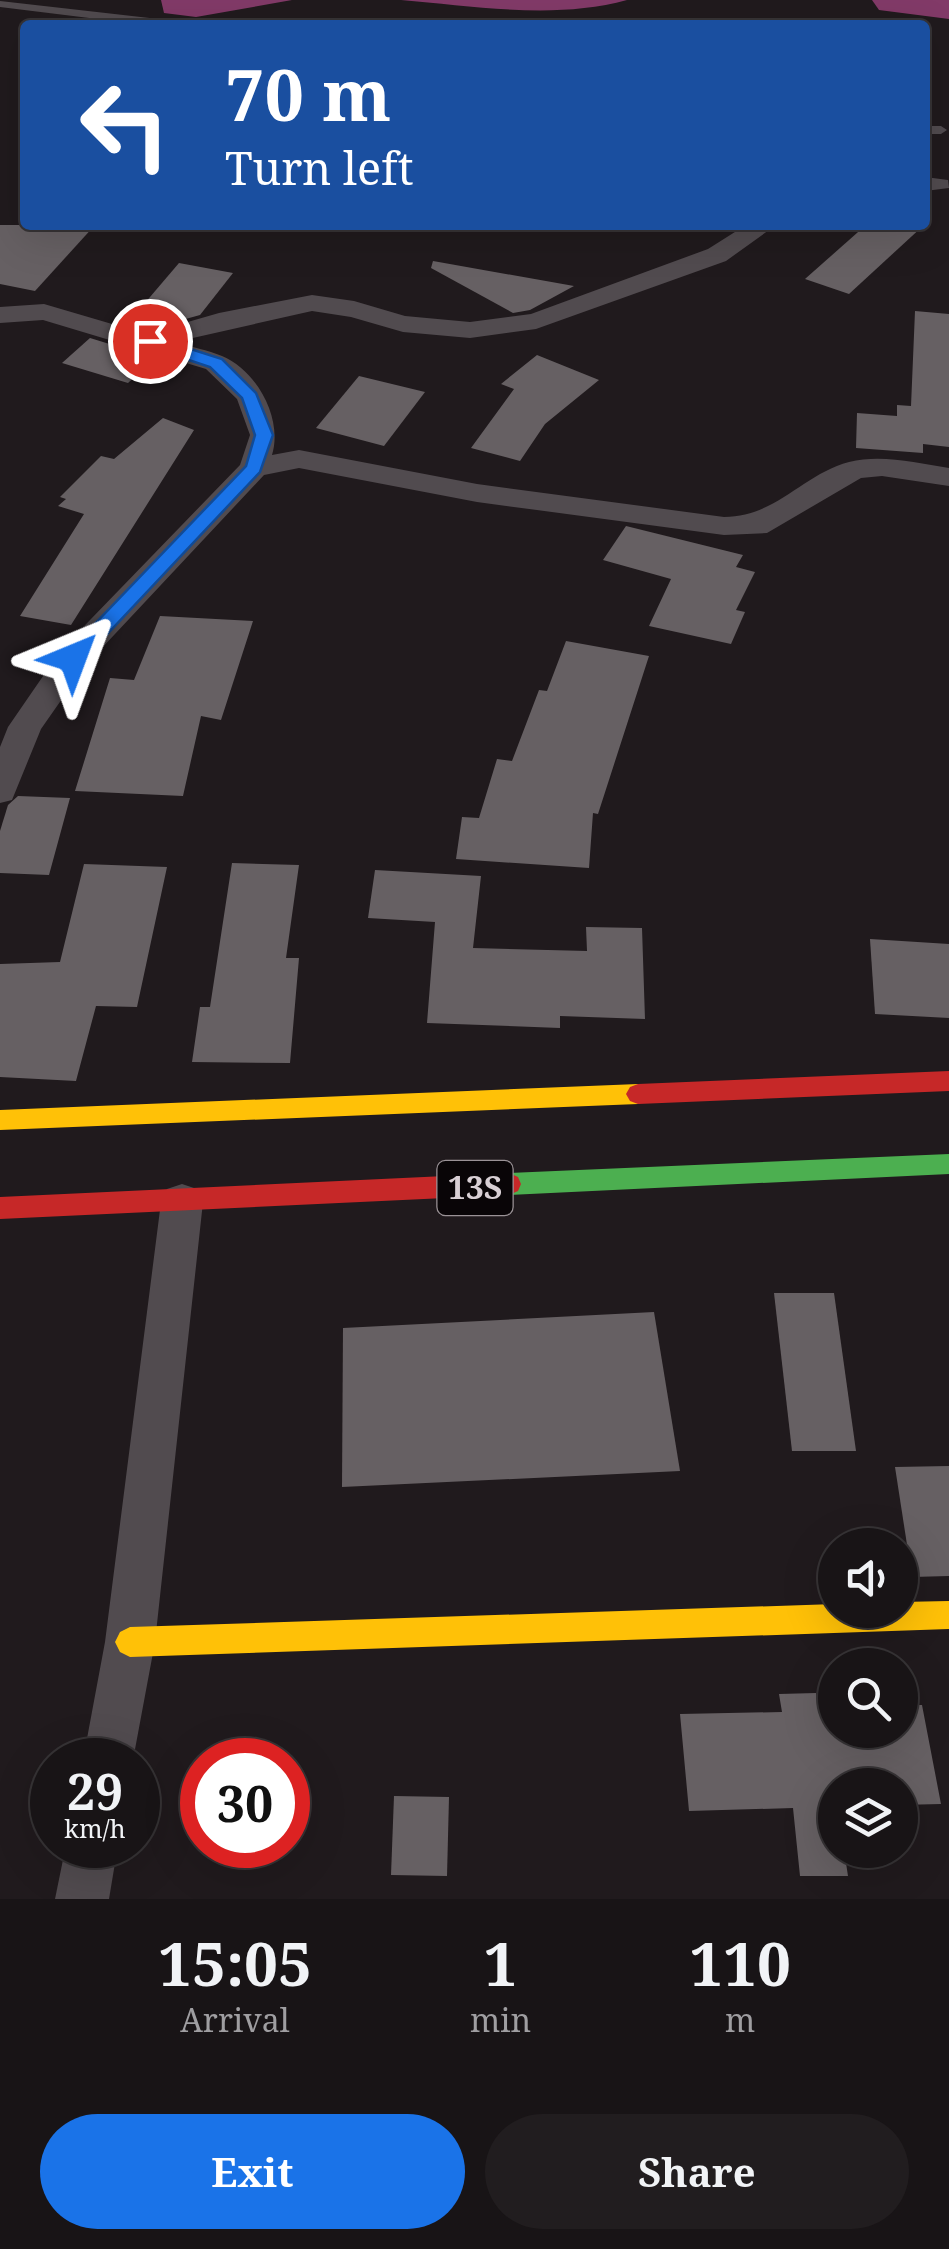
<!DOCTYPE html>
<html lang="en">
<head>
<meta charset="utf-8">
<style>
	:root { --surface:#181416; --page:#211d1f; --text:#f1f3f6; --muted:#9f9ea1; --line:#363335; --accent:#1a73e8 }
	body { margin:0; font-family:"Noto Serif",serif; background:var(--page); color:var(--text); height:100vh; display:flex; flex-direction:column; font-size:38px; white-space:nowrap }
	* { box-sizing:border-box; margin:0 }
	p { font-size:32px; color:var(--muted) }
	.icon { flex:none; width:55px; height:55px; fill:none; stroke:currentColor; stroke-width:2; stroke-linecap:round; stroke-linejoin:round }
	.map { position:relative; height:1899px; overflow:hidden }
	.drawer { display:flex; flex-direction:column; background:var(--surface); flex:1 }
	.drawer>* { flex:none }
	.hud { position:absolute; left:20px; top:20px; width:910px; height:210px; border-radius:10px; box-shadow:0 10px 40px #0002,0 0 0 2px var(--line); background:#1a4fa0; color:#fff; overflow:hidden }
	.controls { position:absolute; left:818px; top:1528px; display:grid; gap:20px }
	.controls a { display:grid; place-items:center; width:100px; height:100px; border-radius:50%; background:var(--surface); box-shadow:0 10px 40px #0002,0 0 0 2px var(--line); font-size:50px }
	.speed { position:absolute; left:30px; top:1738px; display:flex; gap:20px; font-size:50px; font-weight:700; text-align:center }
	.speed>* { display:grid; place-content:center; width:130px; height:130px; border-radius:50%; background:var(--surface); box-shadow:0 10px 40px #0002,0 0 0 2px var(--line); line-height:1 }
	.speed small { font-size:25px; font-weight:400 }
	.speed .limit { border:15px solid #d22; background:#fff; color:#111 }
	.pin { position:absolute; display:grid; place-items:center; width:85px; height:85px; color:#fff; margin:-42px; border:5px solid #fff; border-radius:50%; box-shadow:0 2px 10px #0007 }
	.me { position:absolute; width:110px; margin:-55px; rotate:44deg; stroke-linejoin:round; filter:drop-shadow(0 0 8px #0008) }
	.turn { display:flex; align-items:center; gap:35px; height:210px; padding:0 40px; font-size:45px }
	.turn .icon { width:130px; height:130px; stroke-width:2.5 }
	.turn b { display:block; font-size:70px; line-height:85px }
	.eta { display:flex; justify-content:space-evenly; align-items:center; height:170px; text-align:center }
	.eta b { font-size:60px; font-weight:700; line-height:70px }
	.primary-button { display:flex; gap:20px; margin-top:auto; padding:20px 40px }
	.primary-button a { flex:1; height:115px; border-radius:60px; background:var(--accent); color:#fff; font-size:40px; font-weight:700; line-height:115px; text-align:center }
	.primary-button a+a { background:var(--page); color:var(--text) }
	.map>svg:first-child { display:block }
</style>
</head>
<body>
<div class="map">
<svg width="949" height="1899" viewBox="0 0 949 1899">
	<rect width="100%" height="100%" fill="#201a1d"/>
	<g fill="#823a68">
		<polygon points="161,0 292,0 196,17 164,13"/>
		<path d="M401 0H627C554 20 475 6 401 0Z"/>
	</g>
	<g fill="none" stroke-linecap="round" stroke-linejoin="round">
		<polygon fill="#823a68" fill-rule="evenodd" points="872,0 949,0 949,19 879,10"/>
	</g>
	<g fill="#666063">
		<polygon points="0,225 95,225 35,291 0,284"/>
		<polygon points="866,225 924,225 849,294 805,279"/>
		<polygon points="433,261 574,286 530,310 513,313 431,268"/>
		<polygon points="179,263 233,273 200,315 146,330 127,324"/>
		<polygon points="915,311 949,314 949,447 923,444 923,453 856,448 857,413 897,416 897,405 911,406"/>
		<polygon points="90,338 155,358 128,383 62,363"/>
		<polygon points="537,355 599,380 545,424 520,461 471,448 514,389 501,384"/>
		<polygon points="359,376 425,392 384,446 316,428"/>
		<polygon points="163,418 194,430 71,625 20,616 84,514 58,506 66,499 60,497 101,456 114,459"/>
		<polygon points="626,526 743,555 736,567 755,572 736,610 745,612 731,644 649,626 671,579 603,560"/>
		<polygon points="160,616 253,621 221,720 201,716 183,796 75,791 110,678 134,680"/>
		<polygon points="566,641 649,656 598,814 593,813 589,868 456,859 462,817 479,818 497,759 512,761 539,690 547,691"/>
		<polygon points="18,796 70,798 49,875 0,873 0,831 8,805"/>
		<polygon points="232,863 299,865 286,958 299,958 290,1063 192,1062 200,1007 210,1007"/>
		<polygon points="84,864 167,867 137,1007 96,1006 76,1081 0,1077 0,964 60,962"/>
		<polygon points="375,870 481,876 473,948 587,951 586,927 642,928 645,1019 560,1016 560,1028 427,1023 435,922 368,918"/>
		<polygon points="870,939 949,944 949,1018 875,1014"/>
		<polygon points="774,1293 834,1293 856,1451 792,1451"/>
		<polygon points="654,1312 680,1471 342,1487 343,1328"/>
		<polygon points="949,1466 949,1576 912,1577 895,1467"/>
		<polygon points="816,1693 818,1707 835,1707 835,1730 900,1730 900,1705 922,1705 941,1804 900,1805 900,1785 835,1785 835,1850 844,1850 848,1876 800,1876 793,1808 689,1811 680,1714 782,1712 779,1694"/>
		<polygon points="394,1796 449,1797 447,1876 391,1875"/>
	</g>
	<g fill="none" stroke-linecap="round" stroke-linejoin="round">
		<g fill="#514b4f" fill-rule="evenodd">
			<polygon points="0,1 176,21 182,25 146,25 0,7"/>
			<polygon points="925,126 941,126 947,130 941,134 925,134"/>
		</g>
		<g fill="#514b4f" fill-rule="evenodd">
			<polygon points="925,177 948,180 949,188 925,191"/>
			<path d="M746 225H776L726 261 536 329 470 338 403 332 351 317 312 311 175 342C191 347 208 350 222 356 258 371 283 420 272 455L299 450 477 484 724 517C776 517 803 474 849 462 882 454 916 463 949 468V486L882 476 861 478 767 533 724 535 477 502 299 468 264 475 85 666 41 729 12 800 0 803V747L8 727 61 650 240 465 250 435 237 399 206 369 43 320 0 323V307L44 304 146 334 219 313 312 295 354 301 405 316 470 322 531 314 708 249Z"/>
			<polygon points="182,1184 197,1189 203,1202 155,1642 133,1760 83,1760 105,1642 161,1202 167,1189"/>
			<polygon points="66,1845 118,1845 109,1899 55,1899"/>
		</g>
		<polygon fill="#4caf50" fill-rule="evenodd" points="949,1154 949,1174 509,1195 500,1191 497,1184 500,1177 509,1173"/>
		<g fill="#ffc107" fill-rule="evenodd">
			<polygon points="638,1084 646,1087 650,1094 646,1101 638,1104 0,1130 0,1110"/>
			<polygon points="949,1601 949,1629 130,1657 120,1652 115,1642 120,1632 130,1627 835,1604 835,1610 900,1610 900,1602"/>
		</g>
		<g fill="#c62828" fill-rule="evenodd">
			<polygon points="949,1071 949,1091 638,1104 630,1101 626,1094 630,1087 638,1084"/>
			<polygon points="509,1173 518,1177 521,1184 518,1191 509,1195 0,1219 0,1197"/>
		</g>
	</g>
	<polygon fill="#1a73e8" stroke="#114b97" stroke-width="2.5" points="150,336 222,359 256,393 273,435 260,472 80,663 73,665 63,658 66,654 246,466 255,435 242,398 210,367 144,345 144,337"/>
	<g text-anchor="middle" stroke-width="10" stroke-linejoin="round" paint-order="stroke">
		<rect fill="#090507" stroke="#9a9296" stroke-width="2.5" x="437.5" y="1161" width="75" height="54" rx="8"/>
		<g font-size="32" font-weight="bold" fill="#d8cfd4">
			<text x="475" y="1199">13S</text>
		</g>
	</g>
</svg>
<div class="controls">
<a><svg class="icon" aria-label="sound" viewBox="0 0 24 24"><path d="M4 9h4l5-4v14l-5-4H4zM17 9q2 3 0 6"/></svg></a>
<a><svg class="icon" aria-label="search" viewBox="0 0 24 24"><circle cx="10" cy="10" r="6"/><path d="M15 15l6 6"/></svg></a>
<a><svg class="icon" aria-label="layers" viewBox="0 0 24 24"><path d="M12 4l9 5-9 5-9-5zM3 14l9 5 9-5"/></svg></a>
</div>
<div class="speed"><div>29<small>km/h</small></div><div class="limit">30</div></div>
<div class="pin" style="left:150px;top:341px;background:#d93025"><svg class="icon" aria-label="arrive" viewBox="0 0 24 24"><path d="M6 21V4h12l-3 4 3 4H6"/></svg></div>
<svg class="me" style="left:73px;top:658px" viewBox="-20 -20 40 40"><path d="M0-17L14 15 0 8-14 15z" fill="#1a73e8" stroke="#fff" stroke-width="4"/></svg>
<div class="hud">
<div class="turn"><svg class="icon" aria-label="left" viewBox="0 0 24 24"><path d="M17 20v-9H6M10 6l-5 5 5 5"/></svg><div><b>70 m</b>Turn left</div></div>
</div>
</div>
<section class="drawer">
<div class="eta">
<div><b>15:05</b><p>Arrival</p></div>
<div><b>1</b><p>min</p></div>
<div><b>110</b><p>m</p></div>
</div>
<div class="primary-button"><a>Exit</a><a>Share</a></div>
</section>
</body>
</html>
